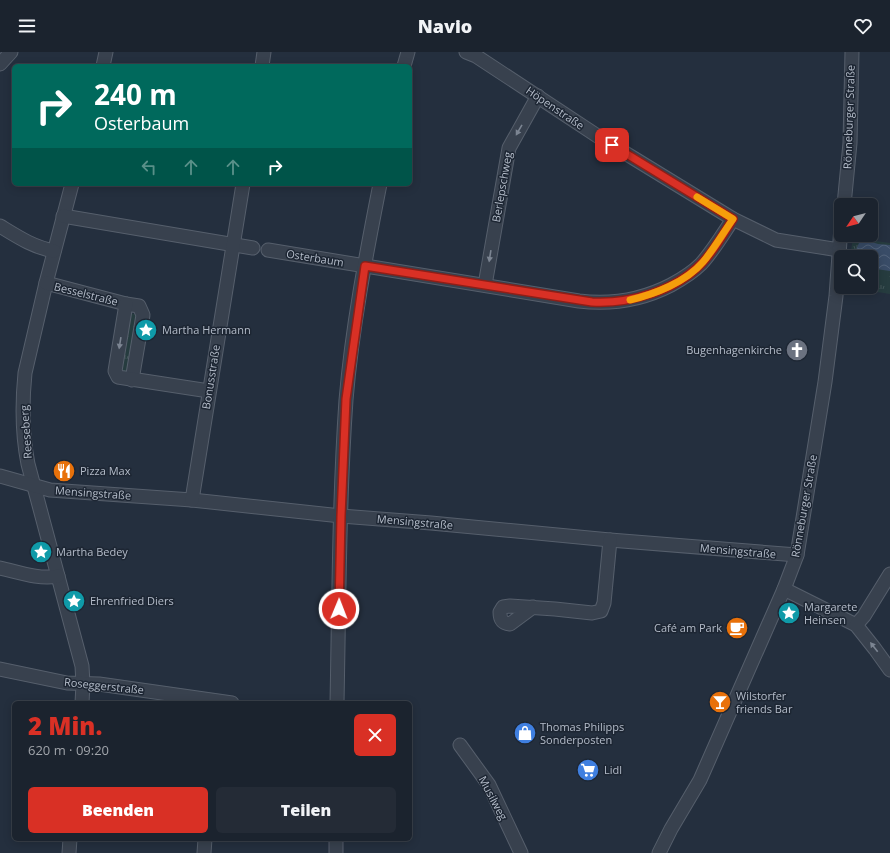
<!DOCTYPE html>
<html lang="de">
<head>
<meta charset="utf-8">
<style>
	:root { --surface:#1b232e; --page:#242b36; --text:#f1f3f6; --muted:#a0a4aa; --line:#39404a; --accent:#d93025 }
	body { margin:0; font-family:"Open Sans",sans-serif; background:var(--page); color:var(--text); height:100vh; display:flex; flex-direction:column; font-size:15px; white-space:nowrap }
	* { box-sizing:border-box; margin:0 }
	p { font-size:13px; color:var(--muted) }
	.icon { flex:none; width:22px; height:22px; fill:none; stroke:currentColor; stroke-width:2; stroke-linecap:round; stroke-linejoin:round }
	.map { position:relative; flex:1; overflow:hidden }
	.side { position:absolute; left:12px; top:649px; width:400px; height:140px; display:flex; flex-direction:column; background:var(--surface); border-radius:6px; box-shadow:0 2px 10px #0003,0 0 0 1px var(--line) }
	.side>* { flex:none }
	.guide { position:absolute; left:12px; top:12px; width:400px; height:122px; border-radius:6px; box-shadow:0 2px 10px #0003,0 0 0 1px var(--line); background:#00695c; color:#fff; overflow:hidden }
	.needle { width:26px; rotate:235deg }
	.buttons { position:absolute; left:834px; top:146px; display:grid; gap:8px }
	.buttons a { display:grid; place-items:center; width:44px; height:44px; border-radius:6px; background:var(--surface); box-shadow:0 2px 10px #0003,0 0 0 1px var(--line); font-size:20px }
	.pin { position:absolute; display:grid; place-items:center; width:34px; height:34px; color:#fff; margin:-17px; border-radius:8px; box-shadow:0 2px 6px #0006 }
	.me { position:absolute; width:44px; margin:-22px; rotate:1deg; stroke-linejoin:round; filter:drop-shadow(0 0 3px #0008) }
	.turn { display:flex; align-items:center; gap:14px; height:84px; padding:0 16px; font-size:18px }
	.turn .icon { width:52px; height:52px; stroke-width:2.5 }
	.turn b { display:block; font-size:28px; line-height:34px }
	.lanes { display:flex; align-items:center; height:38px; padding:0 16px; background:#0003; justify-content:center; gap:20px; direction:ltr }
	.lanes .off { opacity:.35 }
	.round { display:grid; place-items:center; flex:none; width:42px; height:42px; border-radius:6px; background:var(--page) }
	.headline { display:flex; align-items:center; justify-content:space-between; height:68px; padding:0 16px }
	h1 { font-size:24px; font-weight:800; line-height:30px; color:var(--accent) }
	.action { display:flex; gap:8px; margin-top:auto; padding:8px 16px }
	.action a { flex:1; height:46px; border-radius:6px; background:var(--accent); color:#fff; font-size:16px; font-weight:800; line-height:46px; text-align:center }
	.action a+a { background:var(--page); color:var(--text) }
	header { display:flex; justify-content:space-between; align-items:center; height:52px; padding:0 16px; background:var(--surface); font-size:18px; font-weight:800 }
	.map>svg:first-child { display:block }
</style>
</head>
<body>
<header><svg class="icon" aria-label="menu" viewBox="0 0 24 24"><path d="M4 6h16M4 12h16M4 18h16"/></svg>Navio<svg class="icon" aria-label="heart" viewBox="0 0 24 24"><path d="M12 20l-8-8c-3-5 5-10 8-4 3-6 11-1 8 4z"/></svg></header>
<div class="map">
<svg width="890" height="801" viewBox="0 0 890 801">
	<defs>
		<pattern id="park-tufts" width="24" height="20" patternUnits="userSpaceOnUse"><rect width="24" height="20" fill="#263c3f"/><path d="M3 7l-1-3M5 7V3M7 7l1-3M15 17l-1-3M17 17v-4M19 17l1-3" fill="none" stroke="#435659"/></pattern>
		<pattern id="water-waves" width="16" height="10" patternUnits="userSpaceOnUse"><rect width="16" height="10" fill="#394c67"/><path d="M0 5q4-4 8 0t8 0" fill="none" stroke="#53647b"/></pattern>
	</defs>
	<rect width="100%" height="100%" fill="#242f3e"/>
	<g fill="url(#park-tufts)">
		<polygon points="853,186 890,191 890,242 847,235 871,235 871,205 850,205"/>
		<polygon points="128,261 141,263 131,323 118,321"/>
	</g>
	<path fill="url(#water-waves)" d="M865 188 878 192 890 193V219L876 217 871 215V205H858C854 200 857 196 859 191Z"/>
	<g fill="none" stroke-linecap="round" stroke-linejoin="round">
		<g stroke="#565f6c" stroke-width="15">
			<g id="minor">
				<polyline points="466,0 476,4 599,85 733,167 776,188 839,198"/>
				<polyline points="0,12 11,0"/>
				<polyline points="103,14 106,0"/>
				<polyline points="262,14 264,0"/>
				<polyline points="404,14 408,0"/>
				<path d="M72 132 46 231 25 321C22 351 22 382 28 412L82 614 83 632 82 651"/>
				<polyline points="844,153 850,91 852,0"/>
				<polyline points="63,164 253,196"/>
				<path d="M0 174C18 185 33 195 54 199"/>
				<path d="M268 198 579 249C612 253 642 248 671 233 682 227 692 221 701 212 713 199 723 182 733 167"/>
				<polyline points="46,231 126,252 139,254 143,263 132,328"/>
				<polyline points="485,233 509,96 538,44"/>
				<polyline points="126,252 115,319 118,325 209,339"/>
				<polyline points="0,424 50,438 192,448 341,464 431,471 610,488 797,503"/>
				<polyline points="192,448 243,132"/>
				<path d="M0 516C18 520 39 528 58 524"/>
				<polyline points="784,537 856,573 875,597 890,618"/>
				<path d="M533 555 510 572C502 571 500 568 500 560L503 555 510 554 555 557 592 561 601 559 604 551 610 488"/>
				<polyline points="856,573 864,564 890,522"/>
				<polyline points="0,617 67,631 99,632 232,651"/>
				<path d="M337 651C339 550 339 449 346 348 352 276 366 203 380 132"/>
				<polyline points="460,693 489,733 521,801"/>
				<polyline points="69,801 70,787"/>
				<polyline points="204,801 205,787"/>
				<polyline points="336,801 336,787"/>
				<polyline points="659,801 671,777 700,728 784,537 797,503 825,330 836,244 841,175"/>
			</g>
		</g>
		<use href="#minor" stroke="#38414e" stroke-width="13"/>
	</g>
	<defs><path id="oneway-solid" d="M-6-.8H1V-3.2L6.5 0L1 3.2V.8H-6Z"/></defs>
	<g fill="#7c8592">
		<use href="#oneway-solid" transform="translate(519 78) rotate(120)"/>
		<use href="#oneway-solid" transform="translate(490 204) rotate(99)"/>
		<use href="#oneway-solid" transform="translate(120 291) rotate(99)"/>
		<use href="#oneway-solid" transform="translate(874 595) rotate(-128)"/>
	</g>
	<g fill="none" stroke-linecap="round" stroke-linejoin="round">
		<g stroke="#8d1f18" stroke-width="10">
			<path id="route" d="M339 557 341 464 346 347 365 214 592 250C629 252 675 239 701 212 714 199 723 182 733 167L612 93"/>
		</g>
		<use href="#route" stroke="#d93025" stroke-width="7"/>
		<path stroke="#f59e0b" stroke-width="7" d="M630 248C655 242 686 230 703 210 714 197 723 181 733 167L697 145"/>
	</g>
	<defs>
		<g id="sight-disc" transform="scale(1.15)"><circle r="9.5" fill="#0f9aa8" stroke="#1d2633"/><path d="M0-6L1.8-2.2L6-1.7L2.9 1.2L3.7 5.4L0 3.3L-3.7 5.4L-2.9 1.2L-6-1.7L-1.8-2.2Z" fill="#fff"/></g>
		<g id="church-disc" transform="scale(1.15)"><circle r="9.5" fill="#6b7280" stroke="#1d2633"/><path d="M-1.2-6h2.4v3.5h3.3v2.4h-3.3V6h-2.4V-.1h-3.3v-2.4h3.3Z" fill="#fff"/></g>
		<g id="restaurant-disc" transform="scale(1.15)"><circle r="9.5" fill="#e8710a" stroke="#1d2633"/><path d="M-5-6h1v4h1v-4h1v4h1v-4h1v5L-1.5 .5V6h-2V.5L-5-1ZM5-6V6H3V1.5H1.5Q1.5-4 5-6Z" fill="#fff"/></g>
		<g id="cafe-disc" transform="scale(1.15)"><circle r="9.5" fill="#e8710a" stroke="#1d2633"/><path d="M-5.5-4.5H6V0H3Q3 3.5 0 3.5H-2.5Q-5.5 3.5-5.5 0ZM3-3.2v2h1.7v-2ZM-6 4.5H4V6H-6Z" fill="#fff"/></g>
		<g id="bar-disc" transform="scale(1.15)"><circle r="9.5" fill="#e8710a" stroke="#1d2633"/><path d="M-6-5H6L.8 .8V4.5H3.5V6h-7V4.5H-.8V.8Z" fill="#fff"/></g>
		<g id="shop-disc" transform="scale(1.15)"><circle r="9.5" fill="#3f7fe0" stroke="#1d2633"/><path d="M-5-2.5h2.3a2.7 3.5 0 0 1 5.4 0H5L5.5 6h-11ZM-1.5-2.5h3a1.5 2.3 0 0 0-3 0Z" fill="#fff"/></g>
		<g id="supermarket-disc" transform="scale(1.15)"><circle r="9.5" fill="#3f7fe0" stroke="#1d2633"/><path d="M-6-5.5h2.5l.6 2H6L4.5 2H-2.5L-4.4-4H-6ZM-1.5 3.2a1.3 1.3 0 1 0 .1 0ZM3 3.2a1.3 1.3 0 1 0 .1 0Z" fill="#fff"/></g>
	</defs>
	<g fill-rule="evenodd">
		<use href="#sight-disc" x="146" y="278"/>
		<use href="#church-disc" x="797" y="298"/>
		<use href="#restaurant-disc" x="64" y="419"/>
		<use href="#sight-disc" x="41" y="500"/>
		<use href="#sight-disc" x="74" y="549"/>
		<use href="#sight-disc" x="789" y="561"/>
		<use href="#cafe-disc" x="737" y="576"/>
		<use href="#bar-disc" x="720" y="650"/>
		<use href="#shop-disc" x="525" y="681"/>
		<use href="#supermarket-disc" x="588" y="718"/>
	</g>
	<g text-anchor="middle" stroke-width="3" stroke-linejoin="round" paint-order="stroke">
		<g font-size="11" fill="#b4bcc9" stroke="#1d2633">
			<text transform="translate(555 56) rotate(34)" y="4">Höpenstraße</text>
			<text transform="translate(849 65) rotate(-88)" y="4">Rönneburger Straße</text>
			<text transform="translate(502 135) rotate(-80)" y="4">Berlepschweg</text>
			<text transform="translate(315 206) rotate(9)" y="4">Osterbaum</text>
			<text transform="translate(86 242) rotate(14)" y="4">Besselstraße</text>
			<text transform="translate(211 325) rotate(-81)" y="4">Bonusstraße</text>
			<text transform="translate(26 380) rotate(-94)" y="4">Reeseberg</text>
			<text transform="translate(93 441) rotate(4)" y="4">Mensingstraße</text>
			<text transform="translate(804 454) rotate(-80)" y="4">Rönneburger Straße</text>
			<text transform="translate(415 470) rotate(5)" y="4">Mensingstraße</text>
			<text transform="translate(738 499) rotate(5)" y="4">Mensingstraße</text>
			<text transform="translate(104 634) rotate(6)" y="4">Roseggerstraße</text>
			<text transform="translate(493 746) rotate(62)" y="4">Musilweg</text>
		</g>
		<g font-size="11" fill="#b4bcc9" stroke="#1d2633" text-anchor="start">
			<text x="162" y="282">Martha Hermann</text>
			<text x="782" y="302" text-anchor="end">Bugenhagenkirche</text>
			<text x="80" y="423">Pizza Max</text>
			<text x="56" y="504">Martha Bedey</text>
			<text x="90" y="553">Ehrenfried Diers</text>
			<text x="804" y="559">Margarete<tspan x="804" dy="13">Heinsen</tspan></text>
			<text x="722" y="580" text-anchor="end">Café am Park</text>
			<text x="736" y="648">Wilstorfer<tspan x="736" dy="13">friends Bar</tspan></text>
			<text x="540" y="679">Thomas Philipps<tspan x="540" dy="13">Sonderposten</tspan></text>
			<text x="604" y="722">Lidl</text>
		</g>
	</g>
</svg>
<div class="buttons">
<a><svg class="needle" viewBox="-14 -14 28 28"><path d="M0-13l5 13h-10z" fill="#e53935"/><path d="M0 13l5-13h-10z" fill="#a0a4aa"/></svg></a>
<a><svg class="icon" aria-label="search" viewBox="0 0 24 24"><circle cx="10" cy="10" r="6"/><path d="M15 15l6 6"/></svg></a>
</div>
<div class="pin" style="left:612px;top:93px;background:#d93025"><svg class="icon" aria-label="arrive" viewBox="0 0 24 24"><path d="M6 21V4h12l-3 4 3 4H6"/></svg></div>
<svg class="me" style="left:339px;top:557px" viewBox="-20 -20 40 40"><circle r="17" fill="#d93025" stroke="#fff" stroke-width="3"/><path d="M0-11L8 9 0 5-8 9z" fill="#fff"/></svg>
<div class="guide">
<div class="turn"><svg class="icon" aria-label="right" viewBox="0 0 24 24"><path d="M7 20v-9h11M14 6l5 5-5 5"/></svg><div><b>240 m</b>Osterbaum</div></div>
<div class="lanes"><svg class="icon off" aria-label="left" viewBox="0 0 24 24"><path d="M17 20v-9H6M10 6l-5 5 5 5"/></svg><svg class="icon off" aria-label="ahead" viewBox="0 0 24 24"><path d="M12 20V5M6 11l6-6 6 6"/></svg><svg class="icon off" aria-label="ahead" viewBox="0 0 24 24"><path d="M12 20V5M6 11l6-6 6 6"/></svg><svg class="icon" aria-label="right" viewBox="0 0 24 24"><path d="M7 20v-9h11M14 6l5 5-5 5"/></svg></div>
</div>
<section class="side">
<div class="headline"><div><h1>2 Min.</h1><p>620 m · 09:20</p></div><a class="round" style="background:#d93025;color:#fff"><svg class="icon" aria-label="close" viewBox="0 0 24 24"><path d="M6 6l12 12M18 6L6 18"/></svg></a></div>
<div class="action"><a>Beenden</a><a>Teilen</a></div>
</section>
</div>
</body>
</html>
